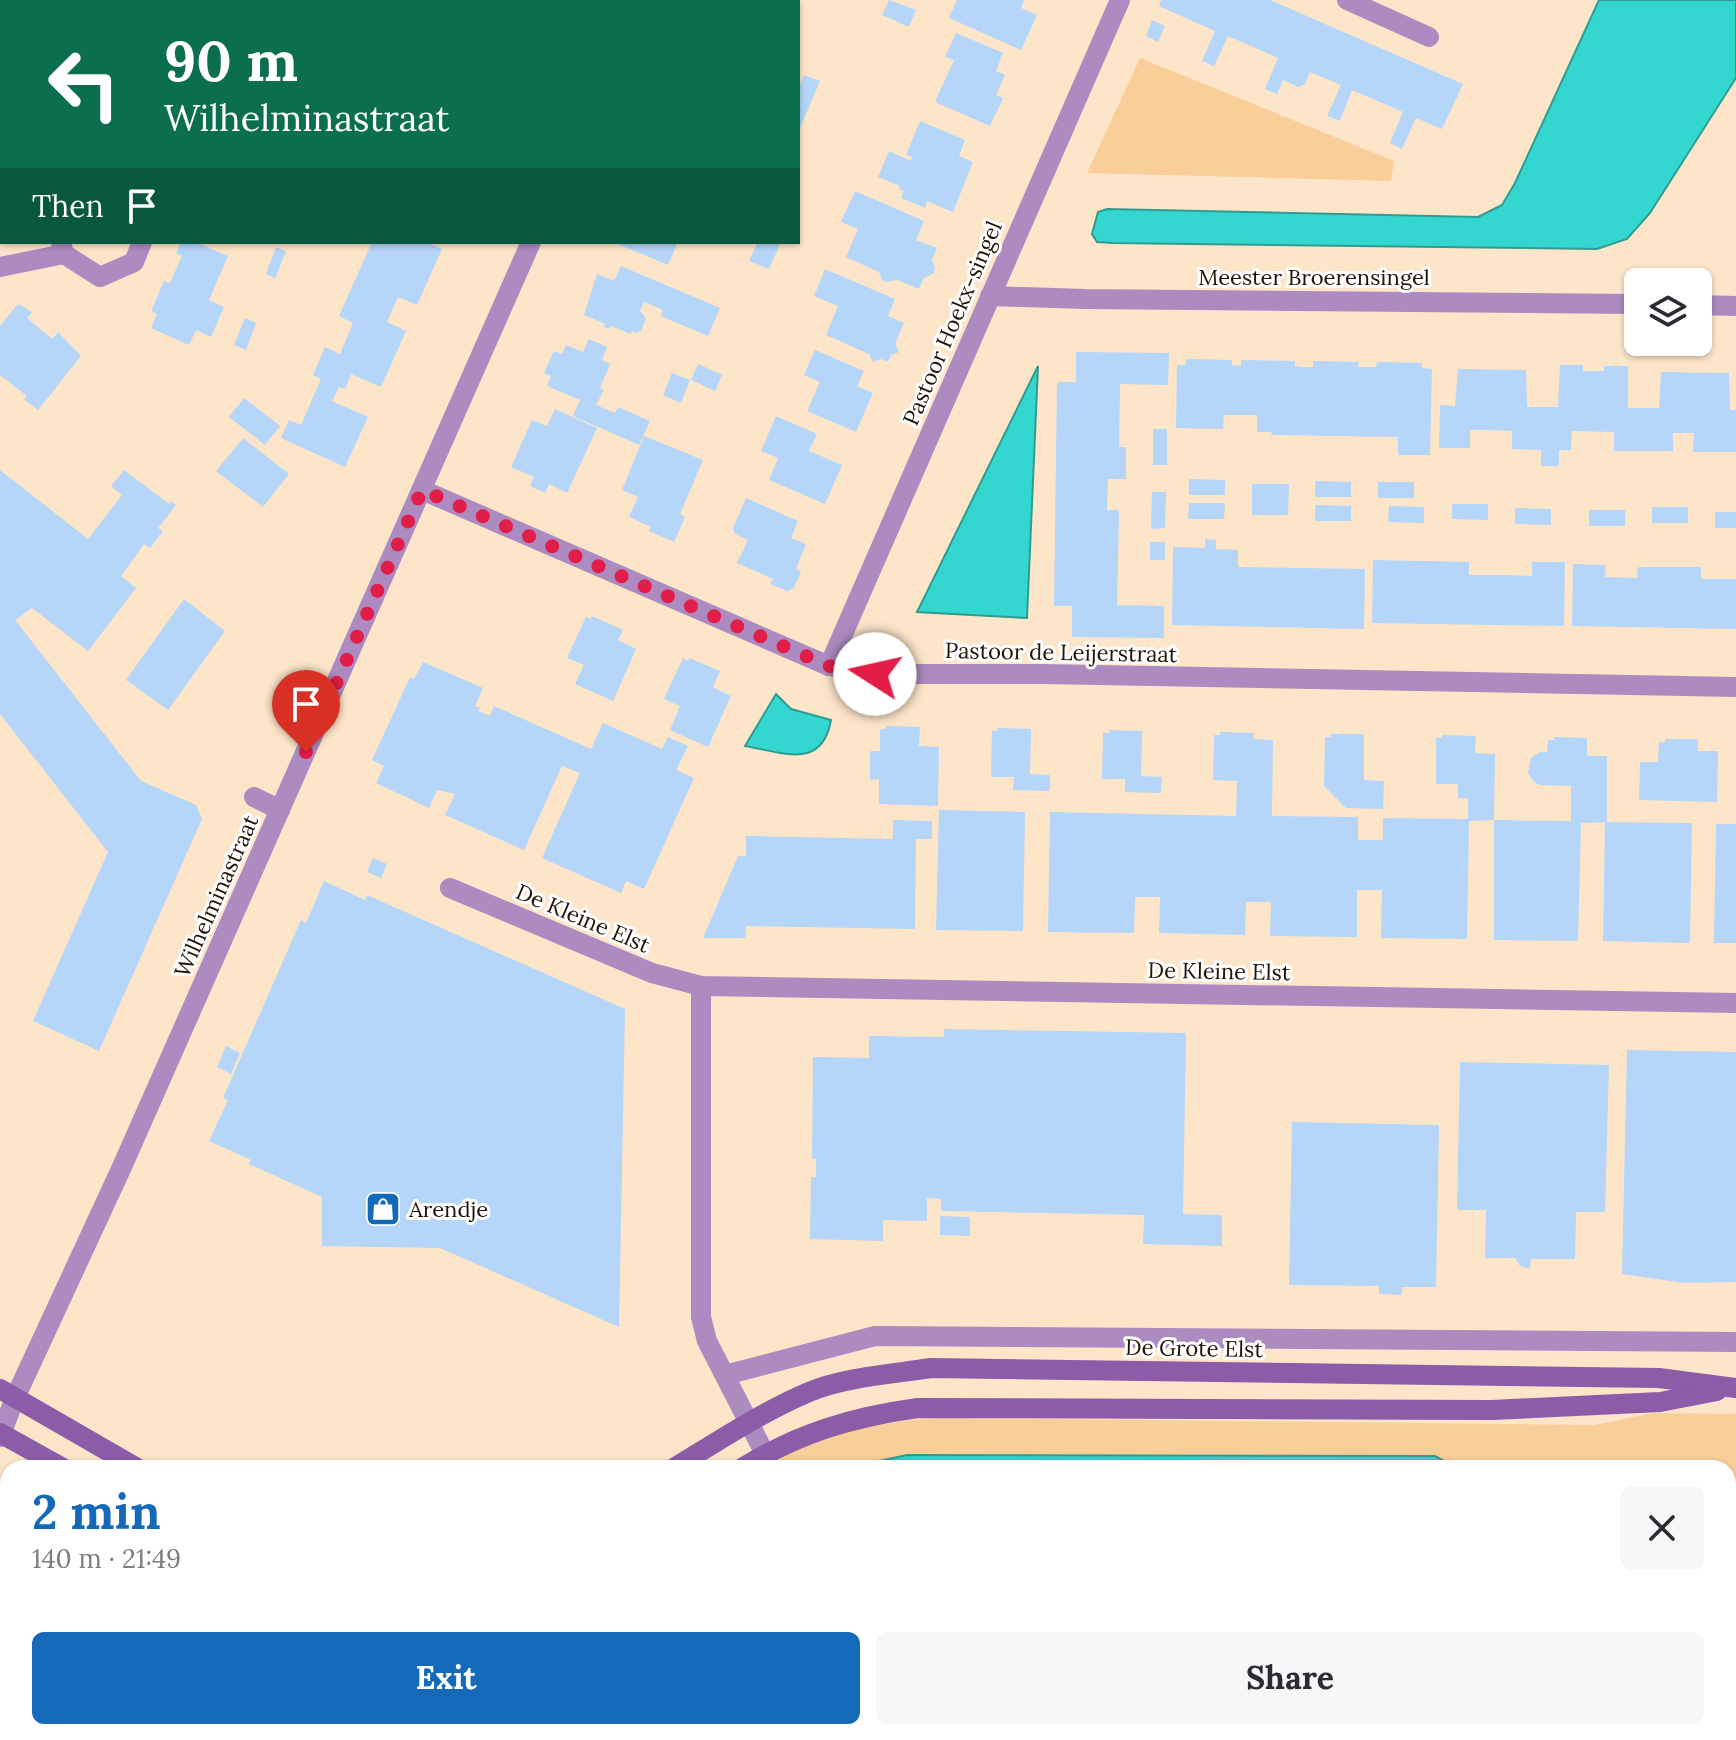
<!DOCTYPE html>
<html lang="en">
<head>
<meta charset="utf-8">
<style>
	:root { --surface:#fff; --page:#f7f7f7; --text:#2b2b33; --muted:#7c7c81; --accent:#146ab8 }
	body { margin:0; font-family:Lora,serif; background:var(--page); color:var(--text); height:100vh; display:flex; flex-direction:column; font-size:30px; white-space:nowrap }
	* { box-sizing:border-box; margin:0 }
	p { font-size:26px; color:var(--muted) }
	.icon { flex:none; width:44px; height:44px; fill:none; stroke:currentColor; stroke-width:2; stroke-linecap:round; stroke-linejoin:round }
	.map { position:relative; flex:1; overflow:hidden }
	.drawer { position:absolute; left:0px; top:1460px; width:1736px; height:280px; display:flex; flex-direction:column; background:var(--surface); border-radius:24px 24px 0 0; box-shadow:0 2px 6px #0004 }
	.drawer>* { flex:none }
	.top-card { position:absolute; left:0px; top:0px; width:800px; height:244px; box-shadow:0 2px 6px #0004; background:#0b6e4f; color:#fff; overflow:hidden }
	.buttons { position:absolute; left:1624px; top:268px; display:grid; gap:16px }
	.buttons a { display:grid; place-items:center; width:88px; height:88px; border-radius:12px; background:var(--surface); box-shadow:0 2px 6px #0004; font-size:40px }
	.pin { position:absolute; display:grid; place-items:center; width:68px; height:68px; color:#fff; margin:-82px -34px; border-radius:50% 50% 50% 0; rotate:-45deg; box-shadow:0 0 8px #0007 }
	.pin .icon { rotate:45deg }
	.me { position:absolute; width:88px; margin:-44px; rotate:280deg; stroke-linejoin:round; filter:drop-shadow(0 0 6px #0008) }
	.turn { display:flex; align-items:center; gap:28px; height:168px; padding:0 32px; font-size:36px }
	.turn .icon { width:104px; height:104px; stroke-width:2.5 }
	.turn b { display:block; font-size:56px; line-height:68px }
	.then { display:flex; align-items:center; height:76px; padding:0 32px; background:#0003; gap:16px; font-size:30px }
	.round { display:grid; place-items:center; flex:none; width:84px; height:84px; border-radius:12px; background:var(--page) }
	.headline { display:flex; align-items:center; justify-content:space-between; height:136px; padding:0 32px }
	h1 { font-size:48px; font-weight:700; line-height:60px; color:var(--accent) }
	.button { display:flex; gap:16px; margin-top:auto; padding:16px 32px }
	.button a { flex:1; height:92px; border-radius:12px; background:var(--accent); color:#fff; font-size:32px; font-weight:700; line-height:92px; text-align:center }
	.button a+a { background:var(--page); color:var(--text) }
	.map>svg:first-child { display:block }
</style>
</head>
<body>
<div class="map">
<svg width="1736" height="1740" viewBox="0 0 1736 1740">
	<rect width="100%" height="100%" fill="#fde5c9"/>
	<g fill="#face99">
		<polygon points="1140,58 1394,161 1391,181 1087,173"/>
		<path d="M1653 1413 1736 1414V1513H1728V1468H1445L1446 1462 1435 1456 907 1455 847 1468H760C813 1433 875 1423 936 1418L1595 1425Z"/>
		<polygon points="0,1503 8,1507 8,1732 322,1732 325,1740 0,1740"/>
	</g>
	<g fill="#34d6d0" stroke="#2f9c92" stroke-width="2">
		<polygon points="1599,0 1736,0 1736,78 1650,213 1627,239 1597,249 1112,243 1097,242 1092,234 1098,212 1107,209 1478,217 1502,205 1515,183"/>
		<polygon points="1038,366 1027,618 917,612"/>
		<path d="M776 694 791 709 831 720C822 771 782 752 745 746Z"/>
		<polygon points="907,1455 1435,1456 1446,1462 1445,1468 847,1468"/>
		<polygon points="8,1576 8,1716 1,1719 0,1580"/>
	</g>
	<g fill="#b5d5f9">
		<polygon points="889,0 916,10 909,27 882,15"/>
		<polygon points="957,0 1024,0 1021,8 1037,15 1021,50 949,18"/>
		<polygon points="1161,0 1270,0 1463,84 1442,129 1416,118 1402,149 1390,143 1403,112 1352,90 1340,121 1327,116 1341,85 1310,72 1305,84 1298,87 1283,80 1277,94 1265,89 1278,58 1228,36 1214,66 1202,61 1215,31 1159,6"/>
		<polygon points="1152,20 1165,26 1158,42 1146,36"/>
		<polygon points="956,33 1003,53 996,71 1005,75 996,95 1003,98 990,126 935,102 954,60 945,57"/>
		<polygon points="804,75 820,81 800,128 798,127 798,89"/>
		<polygon points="920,121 965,140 959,156 973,162 953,212 927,201 925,208 901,198 904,191 899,189 900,186 878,177 889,151 911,161 912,157 906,155"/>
		<polygon points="855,191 924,221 916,240 937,248 932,260 935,267 934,273 924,278 919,289 897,280 886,282 882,280 879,272 846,257 858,229 841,222"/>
		<polygon points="181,242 195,242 228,256 209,300 224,307 211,337 196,330 189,345 151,328 157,314 151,311 164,281 170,283 182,256 176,253"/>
		<polygon points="372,242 426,242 442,249 417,305 398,297 387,322 406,331 381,387 351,374 345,389 339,387 332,401 368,417 345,467 281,438 289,420 301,425 321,379 313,375 325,347 340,354 353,323 339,316"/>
		<polygon points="613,242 678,242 668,265"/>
		<polygon points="758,242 781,242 769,269 749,261"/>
		<polygon points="276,247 286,251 275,278 266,274"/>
		<polygon points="621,266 720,308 708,336 661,316 663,310 644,302 640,311 646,318 641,331 636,333 631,331 631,334 611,326 609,329 604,327 605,324 584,315 597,274 614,281"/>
		<polygon points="825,269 895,299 888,316 904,323 895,344 899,352 891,355 888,362 881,359 873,362 869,354 826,335 838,306 814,296"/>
		<polygon points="18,304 32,312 27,318 52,339 58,332 81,356 38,410 24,399 27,396 0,375 0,326"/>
		<polygon points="245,318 256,323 246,350 234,345"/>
		<polygon points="589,339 607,347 602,360 610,364 600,388 604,390 596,405 615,413 618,407 650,421 639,445 573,416 580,400 547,386 551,376 544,373 554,351 562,354 566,345 583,352"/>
		<polygon points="815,350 864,371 857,386 873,393 856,432 807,411 820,382 804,375"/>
		<polygon points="1076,352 1169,353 1168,385 1120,384 1119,447 1126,447 1126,479 1108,479 1107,510 1119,510 1117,605 1164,606 1164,638 1072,637 1072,606 1054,606 1057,382 1076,382"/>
		<polygon points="1186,359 1232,360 1232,365 1241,366 1241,360 1295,361 1295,366 1304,367 1313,367 1313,361 1359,362 1358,367 1376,367 1377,362 1422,363 1422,368 1432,369 1430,455 1398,455 1398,437 1271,435 1272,432 1257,432 1257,415 1224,415 1223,429 1176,428 1177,365 1186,365"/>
		<polygon points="698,364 722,375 715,391 691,380"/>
		<polygon points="1560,365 1583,365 1583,371 1604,371 1604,366 1628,366 1628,408 1659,408 1661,372 1729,373 1730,410 1736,410 1736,452 1693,452 1694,433 1673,433 1673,451 1614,451 1614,432 1572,431 1571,450 1559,450 1559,466 1541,466 1541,450 1512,449 1512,431 1491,430 1470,430 1470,448 1439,448 1440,405 1455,406 1458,369 1526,370 1527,407 1558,407"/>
		<polygon points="672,373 690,380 681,403 663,395"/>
		<polygon points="244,398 280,426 265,445 229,417"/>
		<polygon points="555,409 597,428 567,493 549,484 545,493 530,486 534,477 511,467 532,420 547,426"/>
		<polygon points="776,416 817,434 809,451 842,465 825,504 769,480 778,458 761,451"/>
		<rect x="1153" y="429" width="14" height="36"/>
		<polygon points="644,436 703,460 680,514 685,517 674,542 649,531 651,527 629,517 638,497 622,490"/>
		<polygon points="243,438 289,474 263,507 216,471"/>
		<polygon points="0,470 88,539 122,495 111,486 124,470 169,504 171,501 176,505 158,528 163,531 150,548 144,544 121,576 136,588 88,651 32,608 15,620 141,781 196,805 202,819 99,1051 33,1021 108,852 0,714"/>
		<polygon points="1189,479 1225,480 1225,495 1189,495"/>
		<polygon points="1315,481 1351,482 1351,497 1315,497"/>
		<rect x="1378" y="482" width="36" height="16"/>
		<polygon points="1252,484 1289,484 1288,515 1252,515"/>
		<polygon points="1152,492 1166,492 1165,528 1151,529"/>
		<polygon points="746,498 798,521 791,538 806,544 796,569 801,572 794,588 787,591 770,584 773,579 737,563 748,540 735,534 733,528"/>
		<polygon points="1189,503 1225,503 1224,519 1188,519"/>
		<polygon points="1452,504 1488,504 1488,520 1452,519"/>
		<polygon points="1315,505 1351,506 1351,521 1315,521"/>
		<polygon points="1389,506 1424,507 1424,523 1388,522"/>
		<rect x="1652" y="507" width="36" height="16"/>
		<polygon points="1515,508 1551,509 1551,525 1515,524"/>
		<rect x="1589" y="510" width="36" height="16"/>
		<rect x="1715" y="512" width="21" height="16"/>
		<polygon points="1205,539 1216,540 1216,549 1238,550 1238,567 1365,569 1364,629 1172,625 1173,547 1205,548"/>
		<rect x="1150" y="542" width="15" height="18"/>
		<polygon points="1373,560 1469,562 1469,575 1501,575 1532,576 1532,562 1565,562 1564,626 1372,623"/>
		<polygon points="1573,564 1606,565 1605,577 1637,578 1638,567 1701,567 1701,579 1736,579 1736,629 1572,626"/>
		<polygon points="184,599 225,631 168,710 126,680"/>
		<polygon points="592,616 623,630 618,640 636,649 613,701 575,684 584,665 567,658 586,617 591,619"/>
		<polygon points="683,658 688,661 689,658 720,671 713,687 731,696 708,747 670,730 680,706 664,699"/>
		<polygon points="423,662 483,688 475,706 480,708 478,711 490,716 494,706 591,749 603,723 662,749 668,737 688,746 676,770 694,778 644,889 626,881 621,893 542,858 580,773 562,766 524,850 445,815 455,794 437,790 429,808 376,783 384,766 372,760 410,677 414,679"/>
		<polygon points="886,726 920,727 919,746 939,747 938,806 879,804 879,779 870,780 870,751 880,751 880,729 886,729"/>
		<polygon points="998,728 1031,729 1030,774 1050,775 1050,791 1013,790 1014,777 991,777 992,731 997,731"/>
		<polygon points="1109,730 1142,731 1141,776 1162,777 1161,793 1125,792 1125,779 1102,779 1103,733 1109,733"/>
		<polygon points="1220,732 1254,733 1254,739 1273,740 1272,816 1358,817 1358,840 1383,840 1383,818 1468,819 1468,798 1458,798 1458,784 1436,784 1436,738 1442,738 1442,735 1476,736 1475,753 1495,754 1494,820 1469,821 1467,939 1381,938 1382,890 1357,890 1357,937 1270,936 1271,902 1246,902 1245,935 1159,933 1160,897 1135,897 1134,933 1048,932 1050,812 1236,816 1237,781 1213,780 1214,735 1220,735"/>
		<polygon points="1331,734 1364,734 1364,780 1384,781 1383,809 1346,808 1324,786 1325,737 1331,737"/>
		<polygon points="1554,737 1587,738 1587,756 1607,756 1607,822 1581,823 1578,941 1494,940 1494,820 1571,821 1571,786 1540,785 1534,782 1528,773 1531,758 1540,752 1547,752 1548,740 1554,740"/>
		<polygon points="1665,739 1698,739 1698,751 1718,751 1717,802 1639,800 1640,762 1658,762 1659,742 1665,742"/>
		<polygon points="939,810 1025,812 1023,931 936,930"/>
		<polygon points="893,820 932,821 932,839 916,839 915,929 746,926 745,938 703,938 738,856 746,856 746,836 893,839"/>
		<polygon points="1605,822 1692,823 1690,943 1603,941"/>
		<polygon points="1716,824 1736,824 1736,943 1714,943"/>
		<polygon points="373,858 387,864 381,878 367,872"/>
		<polygon points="324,881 365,900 367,895 625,1009 619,1327 440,1248 322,1246 322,1197 249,1164 251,1160 209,1141 228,1100 223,1098 301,920 306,923"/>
		<polygon points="944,1029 1186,1033 1183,1214 1222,1215 1222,1246 1143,1244 1144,1215 941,1211 941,1199 927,1198 927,1221 883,1220 883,1241 810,1239 811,1177 816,1177 816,1159 812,1159 813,1057 869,1058 869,1036 944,1037"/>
		<polygon points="226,1046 240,1053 231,1074 217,1067"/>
		<polygon points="1627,1050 1736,1052 1736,1282 1684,1283 1622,1274"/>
		<polygon points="1460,1062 1609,1065 1605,1212 1576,1212 1575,1259 1531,1259 1530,1269 1520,1266 1515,1258 1485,1258 1486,1210 1457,1210"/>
		<polygon points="1292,1122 1439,1125 1436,1287 1402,1287 1402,1295 1379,1294 1379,1286 1289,1285"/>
		<polygon points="940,1216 970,1217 970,1236 940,1235"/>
	</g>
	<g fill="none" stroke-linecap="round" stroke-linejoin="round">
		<g stroke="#ab8bc0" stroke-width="20">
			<polyline points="1,0 3,2"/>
			<polyline points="0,267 64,254"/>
			<polyline points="254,797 280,810"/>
			<polyline points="725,1375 875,1336 1736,1342"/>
		</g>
		<g stroke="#ab8bc0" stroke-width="20">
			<polyline points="1347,0 1429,37"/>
			<polyline points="633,2 634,0"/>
			<polyline points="61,242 64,254 100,277 134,262 142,242"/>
			<polyline points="990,296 1085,299 1638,304"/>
			<polyline points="1698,305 1736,306"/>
			<polyline points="422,490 829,666 875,674 1044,674 1736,687"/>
			<polyline points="829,666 1120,0"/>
			<polyline points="450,888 652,973 701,986 1736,1003"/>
			<polyline points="701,986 701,1317 707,1341 765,1454"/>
			<polyline points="0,1437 15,1398 121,1169 531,242"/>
		</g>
		<g stroke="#8c5ca9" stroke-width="20">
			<polyline points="0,1389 137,1468"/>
			<polyline points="0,1433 63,1468"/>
			<path d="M674 1468C718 1441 762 1412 809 1392 844 1377 893 1374 931 1368L1659 1378 1736 1388"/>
			<path d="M742 1468C799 1433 852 1417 918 1408L1492 1410 1660 1402 1717 1391"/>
		</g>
	</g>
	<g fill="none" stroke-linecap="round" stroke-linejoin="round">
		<polyline stroke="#e11d48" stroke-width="14" stroke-dasharray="0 25.2" points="306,752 422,490 829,666 875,674"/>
	</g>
	<defs>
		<g id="shop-square" transform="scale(1.8)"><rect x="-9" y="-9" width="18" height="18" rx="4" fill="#146ab8" stroke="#fff"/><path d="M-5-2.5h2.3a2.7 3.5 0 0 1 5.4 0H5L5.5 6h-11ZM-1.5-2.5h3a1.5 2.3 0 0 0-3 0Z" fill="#fff"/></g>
	</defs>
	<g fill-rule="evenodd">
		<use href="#shop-square" x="383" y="1209"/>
	</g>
	<g text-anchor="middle" stroke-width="6" stroke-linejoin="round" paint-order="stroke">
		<g font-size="22" fill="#221403" stroke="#fff">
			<text x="1314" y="285">Meester Broerensingel</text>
			<text transform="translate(952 323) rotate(-67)" y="8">Pastoor Hoekx-singel</text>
			<text transform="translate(1061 652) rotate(1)" y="8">Pastoor de Leijerstraat</text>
			<text transform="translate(216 896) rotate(-66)" y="8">Wilhelminastraat</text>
			<text transform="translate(583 918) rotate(23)" y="8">De Kleine Elst</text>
			<text transform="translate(1219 971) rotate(1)" y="8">De Kleine Elst</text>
			<text transform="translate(1194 1348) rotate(1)" y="8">De Grote Elst</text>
		</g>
		<g font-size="22" fill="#221403" stroke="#fff" text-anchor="start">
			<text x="409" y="1217">Arendje</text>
		</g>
	</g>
</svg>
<div class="buttons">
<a><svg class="icon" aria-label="layers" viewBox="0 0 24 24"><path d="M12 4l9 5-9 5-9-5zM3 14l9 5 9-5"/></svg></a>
</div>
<div class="pin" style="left:306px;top:752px;background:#d93025"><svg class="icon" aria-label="arrive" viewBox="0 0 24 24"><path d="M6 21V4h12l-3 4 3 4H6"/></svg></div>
<svg class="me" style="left:875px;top:674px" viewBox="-20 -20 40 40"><circle r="19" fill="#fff"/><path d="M0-13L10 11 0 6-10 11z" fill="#e11d48"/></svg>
<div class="top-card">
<div class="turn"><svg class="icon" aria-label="left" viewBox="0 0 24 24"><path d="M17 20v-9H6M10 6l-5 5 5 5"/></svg><div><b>90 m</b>Wilhelminastraat</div></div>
<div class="then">Then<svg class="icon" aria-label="arrive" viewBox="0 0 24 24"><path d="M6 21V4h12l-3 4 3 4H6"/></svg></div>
</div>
<section class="drawer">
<div class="headline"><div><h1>2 min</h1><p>140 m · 21:49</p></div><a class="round"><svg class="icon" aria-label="close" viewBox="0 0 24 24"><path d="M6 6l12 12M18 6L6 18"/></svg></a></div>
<div class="button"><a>Exit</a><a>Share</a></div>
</section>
</div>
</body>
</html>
